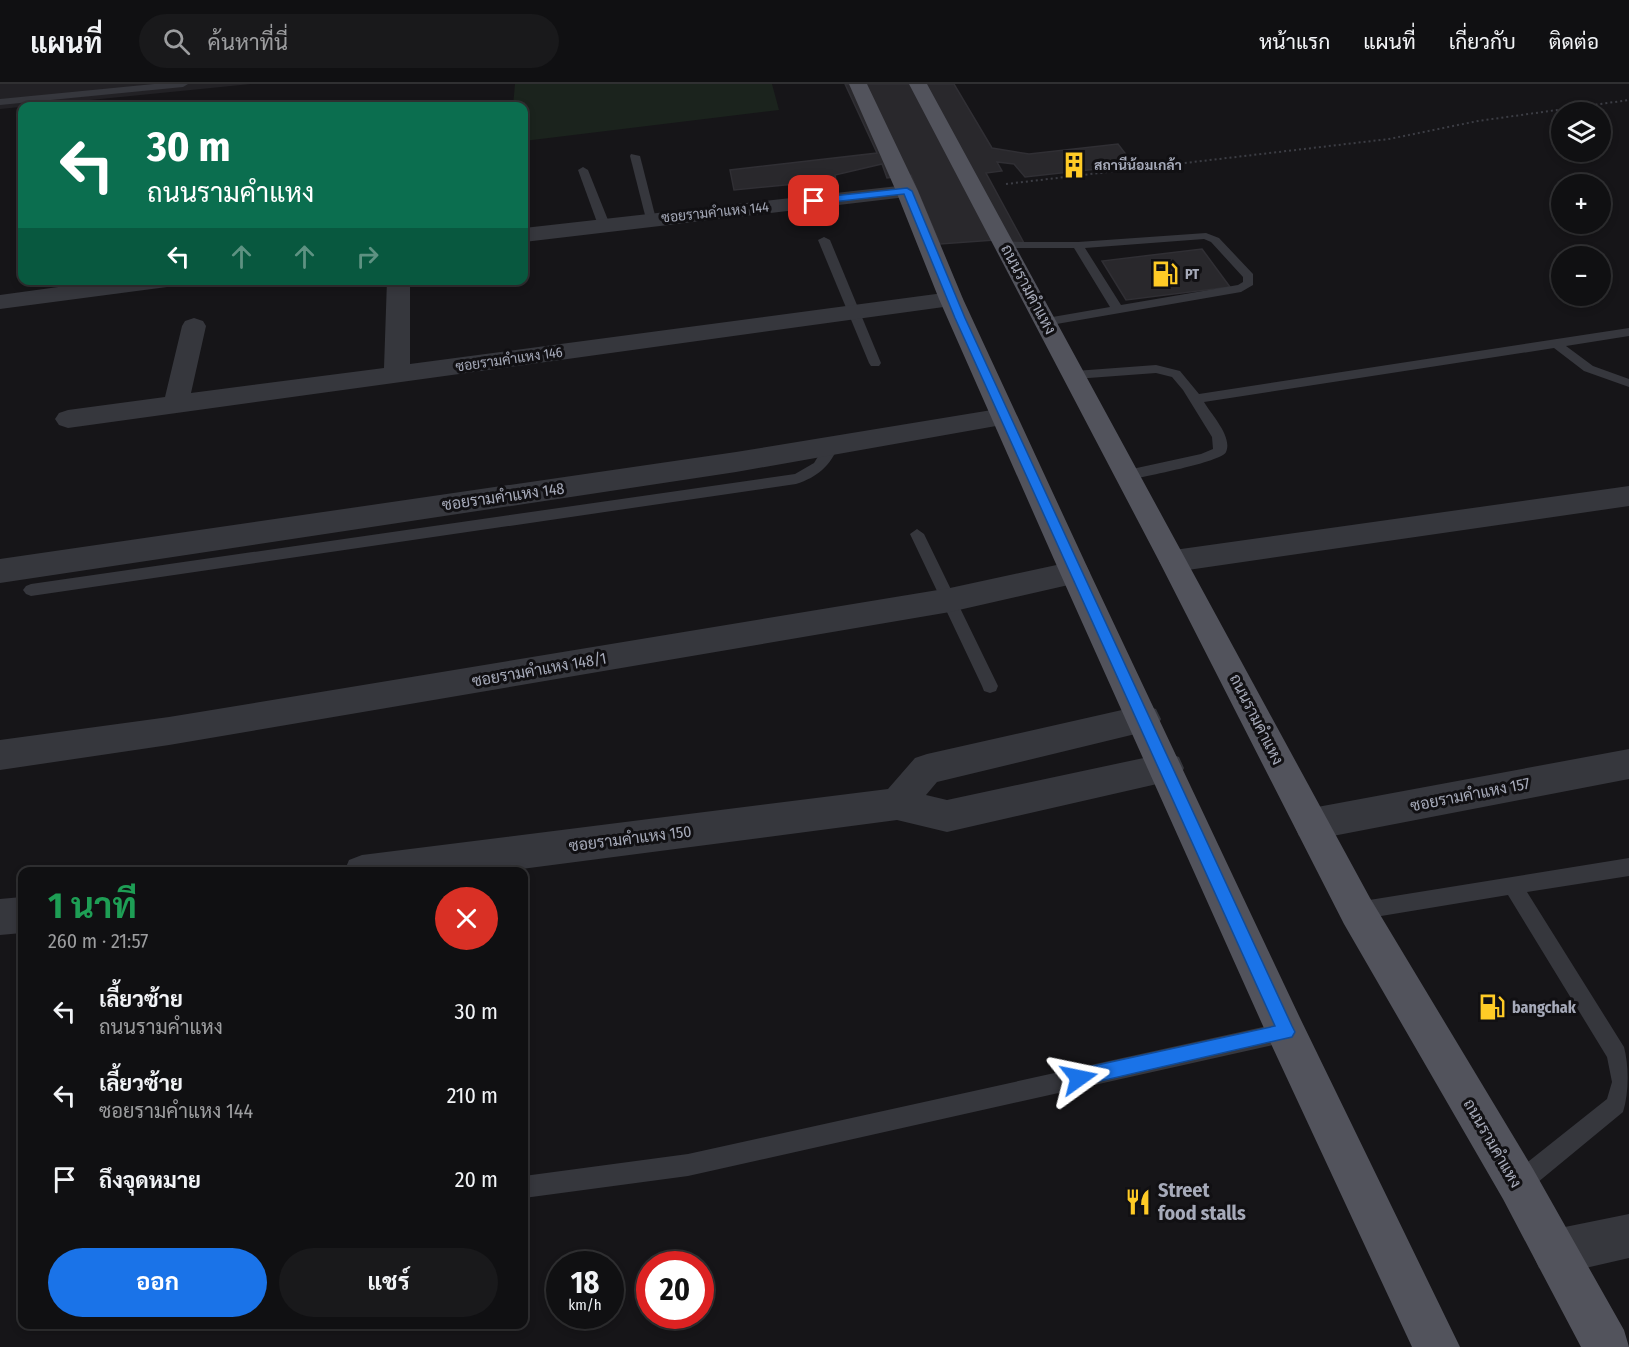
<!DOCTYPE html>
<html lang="th">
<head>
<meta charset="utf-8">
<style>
	:root { --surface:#101012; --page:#19191b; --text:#f1f3f6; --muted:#9c9d9f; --line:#303032; --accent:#1a73e8 }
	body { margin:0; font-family:"Fira Sans Condensed",Sarabun,sans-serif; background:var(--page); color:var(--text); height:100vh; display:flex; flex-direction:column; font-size:22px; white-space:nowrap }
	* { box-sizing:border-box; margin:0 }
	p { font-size:20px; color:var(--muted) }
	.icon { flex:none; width:33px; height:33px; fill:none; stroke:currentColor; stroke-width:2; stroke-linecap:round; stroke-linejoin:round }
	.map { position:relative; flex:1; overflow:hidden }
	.panel { position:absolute; left:18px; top:783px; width:510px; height:462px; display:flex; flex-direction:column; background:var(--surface); border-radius:12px; box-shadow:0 3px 9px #0003,0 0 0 2px var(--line) }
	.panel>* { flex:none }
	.banner { position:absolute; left:18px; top:18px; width:510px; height:183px; border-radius:12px; box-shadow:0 3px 9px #0003,0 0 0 2px var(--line); background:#0b6e4f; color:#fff; overflow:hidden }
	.fabs { position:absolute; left:1551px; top:18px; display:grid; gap:12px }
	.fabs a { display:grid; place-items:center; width:60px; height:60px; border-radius:50%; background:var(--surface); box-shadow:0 3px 9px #0003,0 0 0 2px var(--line); font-size:30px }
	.speed { position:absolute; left:546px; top:1167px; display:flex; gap:12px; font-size:30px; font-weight:700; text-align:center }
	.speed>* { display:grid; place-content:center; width:78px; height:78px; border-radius:50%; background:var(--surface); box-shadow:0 3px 9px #0003,0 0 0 2px var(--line); line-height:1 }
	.speed small { font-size:15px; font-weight:400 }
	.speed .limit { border:9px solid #d22; background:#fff; color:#111 }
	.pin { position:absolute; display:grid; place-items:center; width:51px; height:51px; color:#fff; margin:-26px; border-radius:12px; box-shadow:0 3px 9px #0006 }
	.me { position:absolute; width:66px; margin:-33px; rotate:78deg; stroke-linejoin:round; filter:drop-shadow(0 0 4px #0008) }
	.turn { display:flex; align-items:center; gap:21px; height:126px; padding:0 30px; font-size:27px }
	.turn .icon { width:78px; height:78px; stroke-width:2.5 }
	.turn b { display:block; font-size:42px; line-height:51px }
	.lanes { display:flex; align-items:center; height:57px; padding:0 30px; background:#0003; justify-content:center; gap:30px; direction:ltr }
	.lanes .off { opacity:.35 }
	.round { display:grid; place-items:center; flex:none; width:63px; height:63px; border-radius:32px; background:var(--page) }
	.overview { display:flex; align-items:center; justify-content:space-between; height:102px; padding:0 30px }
	h1 { font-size:36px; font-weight:700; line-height:45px; color:#1e9e55 }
	.button { display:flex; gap:12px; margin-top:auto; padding:12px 30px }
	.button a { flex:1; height:69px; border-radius:36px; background:var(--accent); color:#fff; font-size:24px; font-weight:700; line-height:69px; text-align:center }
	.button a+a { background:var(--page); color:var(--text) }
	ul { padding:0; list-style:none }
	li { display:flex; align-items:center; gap:18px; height:84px; padding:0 30px }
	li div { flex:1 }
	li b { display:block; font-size:22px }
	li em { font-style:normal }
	header { display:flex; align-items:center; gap:36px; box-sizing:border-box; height:84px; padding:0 30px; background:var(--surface); border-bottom:2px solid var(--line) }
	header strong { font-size:28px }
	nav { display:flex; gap:33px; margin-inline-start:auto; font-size:21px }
	.search { width:420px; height:54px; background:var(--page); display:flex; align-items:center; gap:15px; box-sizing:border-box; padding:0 21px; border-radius:33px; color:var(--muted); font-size:22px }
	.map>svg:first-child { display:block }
</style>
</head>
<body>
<header>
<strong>แผนที่</strong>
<div class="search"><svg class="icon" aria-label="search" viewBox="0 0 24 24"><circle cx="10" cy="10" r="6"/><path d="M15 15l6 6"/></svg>ค้นหาที่นี่</div>
<nav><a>หน้าแรก</a><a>แผนที่</a><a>เกี่ยวกับ</a><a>ติดต่อ</a></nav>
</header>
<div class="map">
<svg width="1629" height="1263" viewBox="0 0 1629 1263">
	<rect width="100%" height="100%" fill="#161518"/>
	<polygon fill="#222125" points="0,0 251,0 0,25"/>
	<polygon fill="#1b231d" points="515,0 772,0 779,26 524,57 524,22 513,22"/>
	<g fill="#29282c" stroke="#302f34" stroke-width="1.5">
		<polygon points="845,0 954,0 992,64 1029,70 1118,60 1134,81 1025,93 1014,80 997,78 1002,87 986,89 1024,159 995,156 940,160 911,91 887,94 882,80 835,91 836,96 734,106 730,86 877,69"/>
		<polygon points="1202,165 1230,203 1126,216 1102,177"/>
	</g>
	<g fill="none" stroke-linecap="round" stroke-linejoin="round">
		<polyline stroke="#3c3d44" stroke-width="2" stroke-dasharray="2 3" stroke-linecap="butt" points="1006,100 1389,55 1478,37 1629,16"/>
		<g fill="#36373d" fill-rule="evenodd">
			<polygon points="154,0 188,0 183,3 0,21 0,15"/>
			<polygon points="631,70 640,72 656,135 655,137 651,138 646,135 630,72"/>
			<polygon points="583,83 588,86 610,141 608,143 600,143 598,141 578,86"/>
			<path d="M1206 149 1219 154 1253 190V201L1241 208 1045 242 1039 238 1041 235 1110 223 1074 164H1006L1000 161 1006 158H1078ZM1204 155 1211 158 1243 193V198L1238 201 1121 221 1085 164Z"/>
			<polygon points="824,153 830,156 881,279 879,282 871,282 869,279 818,156"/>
			<path d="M1629 244V252L1566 262 1593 282 1629 295V303L1584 287 1554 264 1204 318C1211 330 1233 353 1226 368 1222 378 1142 393 1128 396L1121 391 1123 387 1201 370 1213 365 1212 353 1183 306 1172 293 1156 289 1075 295 1069 291 1075 287 1156 281 1180 287 1199 310Z"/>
			<path d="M832 356 839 361C830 382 818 393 796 400L31 512 26 510 23 506 26 502 31 500 795 390 814 379 827 358Z"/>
			<polygon points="917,445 924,450 998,602 996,607 990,609 984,607 982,602 910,450"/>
			<path d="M1629 774V792L1527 808 1624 963C1629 982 1629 1009 1623 1028L1526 1108 1518 1111 1510 1108 1507 1100 1510 1092 1607 1015 1612 998 1607 973 1508 811 1357 836 1350 833 1348 827 1350 821 1357 818Z"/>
			<polygon points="1286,938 1293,941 1296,948 1293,955 1286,958 688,1092 524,1114 524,1092 688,1070"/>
		</g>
		<g fill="#36373d" fill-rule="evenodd">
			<polygon points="907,101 915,102 918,107 915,112 524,158 524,144"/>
			<polygon points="109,196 178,196 175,201 167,203 0,225 0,211"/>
			<polygon points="387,196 410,198 410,280 951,208 959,210 963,215 959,220 951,222 68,344 59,341 55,335 59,329 68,326 165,313 182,242 185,237 194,234 203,237 206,242 191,309 384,284"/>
			<polygon points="1004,324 1013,327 1017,333 1013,339 736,388 0,499 0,475 736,368"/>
			<polygon points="1629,402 1629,422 1174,488 1164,485 1159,477 1164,469 1174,466"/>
			<polygon points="1075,477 1086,481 1090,489 1086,497 950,528 169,661 0,686 0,656 169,633 950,504"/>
			<polygon points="1144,621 1156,625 1161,635 1156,645 937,698 926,711 947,716 1167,669 1179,673 1184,684 1179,695 947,748 897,736 499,788 344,788 349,776 362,771 888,705 915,674 927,670"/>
			<polygon points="1629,665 1629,695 1312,756 1299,752 1294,740 1299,728 1312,724"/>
			<polygon points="22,813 22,849 0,851 0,815"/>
			<polygon points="1629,1130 1629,1174 1555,1191 1539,1184 1532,1168 1539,1152 1555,1145"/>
		</g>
		<g fill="#52535c" fill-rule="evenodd">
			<polygon points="849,0 867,0 918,107 963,215 1090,489 1300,934 1460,1263 1412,1263 1272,962 1060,489 939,215 896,107"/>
			<polygon points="909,0 927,0 1370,814 1533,1085 1624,1246 1629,1263 1581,1263 1503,1115 1344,840 1159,477"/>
		</g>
	</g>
	<polygon fill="#1a73e8" stroke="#114b97" stroke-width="1.5" points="907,104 912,107 965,234 1292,942 1295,948 1292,953 1079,1002 1073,1000 1071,994 1073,988 1079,985 1275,942 955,234 904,110 814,120 810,117 814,114"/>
	<defs>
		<g id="building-bare" transform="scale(2.07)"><path d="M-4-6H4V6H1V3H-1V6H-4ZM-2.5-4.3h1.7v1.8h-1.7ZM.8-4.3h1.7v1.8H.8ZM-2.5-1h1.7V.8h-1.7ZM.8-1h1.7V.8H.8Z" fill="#ffcb26" stroke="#111013" stroke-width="2.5" paint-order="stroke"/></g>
		<g id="fuel-bare" transform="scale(2.07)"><path d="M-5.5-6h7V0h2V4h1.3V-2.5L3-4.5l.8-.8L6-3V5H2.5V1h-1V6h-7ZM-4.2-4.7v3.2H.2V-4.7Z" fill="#ffcb26" stroke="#111013" stroke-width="2.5" paint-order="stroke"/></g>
		<g id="restaurant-bare" transform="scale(2.07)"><path d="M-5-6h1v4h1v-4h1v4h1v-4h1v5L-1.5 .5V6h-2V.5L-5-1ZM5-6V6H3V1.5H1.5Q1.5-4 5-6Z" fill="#ffcb26" stroke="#111013" stroke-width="2.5" paint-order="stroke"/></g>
	</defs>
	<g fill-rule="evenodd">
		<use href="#building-bare" x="1074" y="81"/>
		<use href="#fuel-bare" x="1165" y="190"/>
		<use href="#fuel-bare" x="1492" y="923"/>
		<use href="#restaurant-bare" x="1138" y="1118"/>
	</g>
	<g text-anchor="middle" stroke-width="6" stroke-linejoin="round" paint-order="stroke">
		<g font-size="14" font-weight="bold" fill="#a6aab9" stroke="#111013" text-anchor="start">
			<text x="1094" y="86">สถานีน้อมเกล้า</text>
			<text x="1185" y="195">PT</text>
		</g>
		<g font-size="14" fill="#a6aab9" stroke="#111013">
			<text transform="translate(715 128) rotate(-6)" y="5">ซอยรามคำแหง 144</text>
			<text transform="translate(509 275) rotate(-8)" y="5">ซอยรามคำแหง 146</text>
		</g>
		<g font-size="16" fill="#a6aab9" stroke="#111013">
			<text transform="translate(1029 205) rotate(62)" y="6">ถนนรามคำแหง</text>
			<text transform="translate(503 412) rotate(-8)" y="6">ซอยรามคำแหง 148</text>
			<text transform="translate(539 585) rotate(-10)" y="6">ซอยรามคำแหง 148/1</text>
			<text transform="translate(1257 635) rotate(63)" y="6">ถนนรามคำแหง</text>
			<text transform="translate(1470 710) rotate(-11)" y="6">ซอยรามคำแหง 157</text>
			<text transform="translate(630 754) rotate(-7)" y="6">ซอยรามคำแหง 150</text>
			<text transform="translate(1493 1059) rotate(60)" y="6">ถนนรามคำแหง</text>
		</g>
		<g font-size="16" font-weight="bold" fill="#a6aab9" stroke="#111013" text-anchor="start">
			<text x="1512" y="929">bangchak</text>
		</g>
		<g font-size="20" font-weight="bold" fill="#a6aab9" stroke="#111013" text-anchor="start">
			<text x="1158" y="1113">Street<tspan x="1158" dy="23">food stalls</tspan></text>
		</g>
	</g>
</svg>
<div class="fabs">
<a><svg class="icon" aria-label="layers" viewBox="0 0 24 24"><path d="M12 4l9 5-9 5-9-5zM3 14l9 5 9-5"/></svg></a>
<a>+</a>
<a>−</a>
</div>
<div class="speed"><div>18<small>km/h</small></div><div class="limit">20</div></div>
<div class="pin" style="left:814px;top:117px;background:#d93025"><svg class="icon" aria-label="arrive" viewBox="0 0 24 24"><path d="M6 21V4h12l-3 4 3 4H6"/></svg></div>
<svg class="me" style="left:1079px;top:994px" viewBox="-20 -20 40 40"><path d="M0-17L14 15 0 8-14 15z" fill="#1a73e8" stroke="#fff" stroke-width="4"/></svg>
<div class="banner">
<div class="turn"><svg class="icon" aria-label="left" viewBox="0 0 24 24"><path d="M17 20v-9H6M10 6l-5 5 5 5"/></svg><div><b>30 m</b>ถนนรามคำแหง</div></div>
<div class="lanes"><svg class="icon" aria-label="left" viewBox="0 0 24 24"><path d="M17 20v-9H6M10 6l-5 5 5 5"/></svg><svg class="icon off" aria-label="ahead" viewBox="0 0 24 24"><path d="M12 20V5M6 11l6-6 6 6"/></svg><svg class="icon off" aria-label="ahead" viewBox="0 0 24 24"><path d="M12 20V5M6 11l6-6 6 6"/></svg><svg class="icon off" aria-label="right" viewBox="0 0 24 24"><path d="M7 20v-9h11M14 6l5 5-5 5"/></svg></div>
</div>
<section class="panel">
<div class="overview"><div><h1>1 นาที</h1><p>260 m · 21:57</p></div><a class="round" style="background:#d93025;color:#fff"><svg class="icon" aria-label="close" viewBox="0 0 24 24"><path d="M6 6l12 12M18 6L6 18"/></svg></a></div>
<ul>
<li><svg class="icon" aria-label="left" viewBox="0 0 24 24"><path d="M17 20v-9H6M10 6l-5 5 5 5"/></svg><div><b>เลี้ยวซ้าย</b><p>ถนนรามคำแหง</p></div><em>30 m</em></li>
<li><svg class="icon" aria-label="left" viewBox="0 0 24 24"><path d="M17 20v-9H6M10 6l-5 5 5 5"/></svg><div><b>เลี้ยวซ้าย</b><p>ซอยรามคำแหง 144</p></div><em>210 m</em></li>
<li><svg class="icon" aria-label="arrive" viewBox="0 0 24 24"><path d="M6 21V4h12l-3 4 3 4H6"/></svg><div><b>ถึงจุดหมาย</b></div><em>20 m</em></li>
</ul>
<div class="button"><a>ออก</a><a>แชร์</a></div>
</section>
</div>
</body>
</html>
